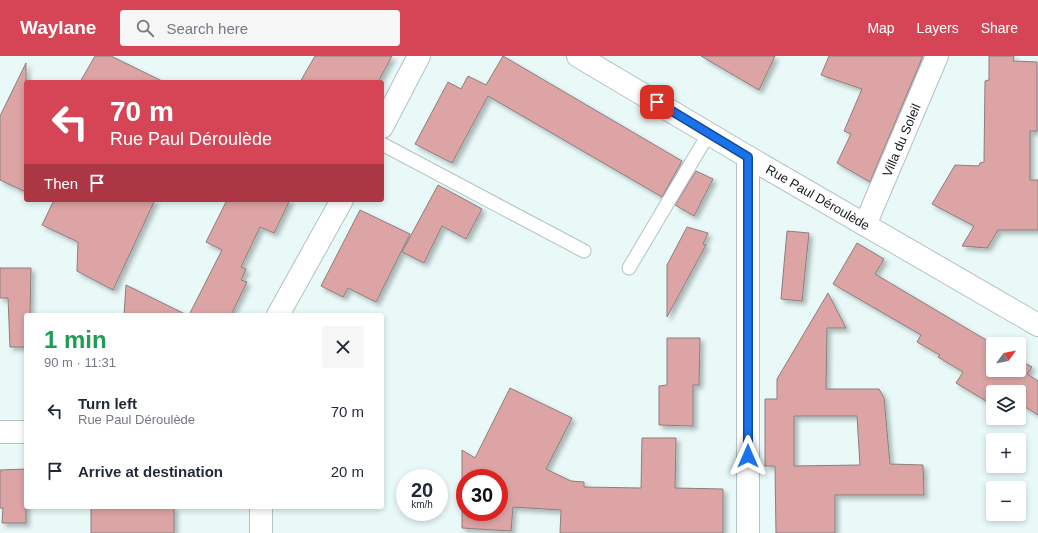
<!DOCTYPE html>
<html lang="en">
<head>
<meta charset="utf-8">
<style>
	:root { --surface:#fff; --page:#f6f6f7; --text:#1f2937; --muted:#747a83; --accent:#d64556 }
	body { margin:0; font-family:Arial,sans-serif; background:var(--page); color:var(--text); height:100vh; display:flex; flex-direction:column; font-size:15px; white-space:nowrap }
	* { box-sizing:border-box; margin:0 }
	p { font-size:13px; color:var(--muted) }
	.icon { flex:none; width:22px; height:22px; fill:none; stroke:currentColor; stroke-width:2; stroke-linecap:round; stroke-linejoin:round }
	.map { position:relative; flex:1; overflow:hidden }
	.details { position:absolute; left:24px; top:257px; width:360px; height:196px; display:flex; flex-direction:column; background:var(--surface); border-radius:4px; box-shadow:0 2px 6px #0003 }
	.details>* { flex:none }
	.hud { position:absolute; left:24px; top:24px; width:360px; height:122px; border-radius:4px; box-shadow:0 2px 6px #0003; background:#d64556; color:#fff; overflow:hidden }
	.needle { width:26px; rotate:57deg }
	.controls { position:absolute; left:986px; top:281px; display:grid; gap:8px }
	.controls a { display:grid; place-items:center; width:40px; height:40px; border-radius:4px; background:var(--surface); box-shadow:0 2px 6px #0003; font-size:20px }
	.speed { position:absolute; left:396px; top:413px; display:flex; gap:8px; font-size:20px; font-weight:700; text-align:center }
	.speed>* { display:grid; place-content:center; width:52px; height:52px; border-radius:50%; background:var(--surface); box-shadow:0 2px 6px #0003; line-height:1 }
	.speed small { font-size:10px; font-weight:400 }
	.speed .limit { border:6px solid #d22; background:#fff; color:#111 }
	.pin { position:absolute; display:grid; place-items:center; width:34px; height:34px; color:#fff; margin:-17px; border-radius:8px; box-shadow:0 2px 6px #0006 }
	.me { position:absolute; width:44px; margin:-22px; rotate:0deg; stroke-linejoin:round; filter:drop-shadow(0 0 3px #0008) }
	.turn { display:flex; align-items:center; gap:14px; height:84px; padding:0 20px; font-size:18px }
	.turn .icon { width:52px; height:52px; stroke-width:2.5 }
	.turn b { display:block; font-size:28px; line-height:34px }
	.then { display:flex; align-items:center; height:38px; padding:0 20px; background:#0003; gap:8px; font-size:15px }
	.round { display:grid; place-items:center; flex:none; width:42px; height:42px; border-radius:4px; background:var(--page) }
	.overview { display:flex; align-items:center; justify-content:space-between; height:68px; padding:0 20px }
	h1 { font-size:24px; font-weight:800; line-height:30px; color:#1e9e55 }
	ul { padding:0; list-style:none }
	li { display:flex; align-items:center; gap:12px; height:60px; padding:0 20px }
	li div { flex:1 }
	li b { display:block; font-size:15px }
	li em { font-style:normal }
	header { display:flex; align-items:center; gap:24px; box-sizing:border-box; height:56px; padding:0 20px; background:var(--accent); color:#fff }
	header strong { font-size:19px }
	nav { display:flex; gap:22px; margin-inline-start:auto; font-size:14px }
	.search { width:280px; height:36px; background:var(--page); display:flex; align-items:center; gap:10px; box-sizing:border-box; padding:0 14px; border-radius:4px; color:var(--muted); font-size:15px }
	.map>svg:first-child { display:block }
</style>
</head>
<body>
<header>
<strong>Waylane</strong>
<div class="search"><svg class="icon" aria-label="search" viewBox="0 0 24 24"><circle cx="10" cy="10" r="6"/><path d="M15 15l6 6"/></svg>Search here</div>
<nav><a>Map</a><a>Layers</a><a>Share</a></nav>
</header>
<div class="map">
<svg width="1038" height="477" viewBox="0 0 1038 477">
	<defs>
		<filter id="shadow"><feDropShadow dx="3.5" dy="3.5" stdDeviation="2" flood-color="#0004"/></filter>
	</defs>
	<rect width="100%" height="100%" fill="#e8f9f7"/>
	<g fill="#dca4a5" stroke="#8d7e7e" fill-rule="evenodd" filter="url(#shadow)">
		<polygon points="95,0 111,0 164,26 80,26"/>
		<polygon points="315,0 392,0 378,26 300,26"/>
		<polygon points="503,0 682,105 662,141 488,40 452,107 415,88 448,26 461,33 468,20 486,29"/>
		<polygon points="701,0 775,0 759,34"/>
		<polygon points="829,0 923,0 870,126 837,107 851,78 844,75 862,33 821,19"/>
		<polygon points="989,0 1014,0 1013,5 1037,6 1037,75 1030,75 1030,124 1038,124 1038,174 998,174 987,192 962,190 974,170 932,148 955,109 979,110 980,107 984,106 985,25 989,24"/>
		<polygon points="26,7 26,136 0,124 0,60"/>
		<polygon points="696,115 713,123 694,160 675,149"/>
		<polygon points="438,129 482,153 466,183 442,170 424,207 402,196"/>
		<polygon points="54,144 155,144 113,234 77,215 78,186 42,169"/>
		<polygon points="227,144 290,144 274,177 260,171 241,211 246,213 241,224 247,226 231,259 189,259 222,194 206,186"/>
		<polygon points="360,154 410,178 376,246 348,232 343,241 321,230"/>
		<polygon points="687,171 708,177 703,188 706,189 667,261 667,209"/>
		<polygon points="787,175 809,177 802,245 781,243"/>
		<polygon points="857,187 884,203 875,218 993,288 993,314 1019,314 1019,304 1032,311 1027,318 1038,325 1038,359 1019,347 1019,336 1000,336 993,332 993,349 956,327 963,316 938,301 940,299 917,286 921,279 833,228"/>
		<polygon points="0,212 31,212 30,259 26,259 26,291 10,291 8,242 0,242"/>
		<polygon points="126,229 187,259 124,259"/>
		<path d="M828 237 846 272H827L826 333H879L884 342 890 408 923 409 924 439H835V477H776L775 410H765V343H777V323ZM794 360H857L860 409 794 410Z"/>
		<polygon points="667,282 700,282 699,329 693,329 693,370 659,369 659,330 667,329"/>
		<path d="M510 332 572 362 546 413 571 425 584 426V431L641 432 642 382H676L675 432 723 433V477H560L561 454 513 451 511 475 462 472V394L475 402ZM465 422H499V456H465Z"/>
		<polygon points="26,413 26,467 2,467 3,452 0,452 0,414"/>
		<rect x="91" y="451" width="83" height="26"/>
	</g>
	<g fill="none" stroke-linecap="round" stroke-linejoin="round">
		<g stroke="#b3c3c1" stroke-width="15">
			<g id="lane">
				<polyline points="382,88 584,195"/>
				<polyline points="629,212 709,77"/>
			</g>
		</g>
		<g stroke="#b3c3c1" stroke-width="24">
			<g id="street">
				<polyline points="578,0 748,101 1038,269"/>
				<polyline points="382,71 419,0"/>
				<polyline points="865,169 937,0"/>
				<polyline points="278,259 342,144"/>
				<polyline points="0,376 26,376"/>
				<polyline points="261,451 261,477"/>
				<polyline points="748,477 748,101"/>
			</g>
		</g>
		<use href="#lane" stroke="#fff" stroke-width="13"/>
		<use href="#street" stroke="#fff" stroke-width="22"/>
	</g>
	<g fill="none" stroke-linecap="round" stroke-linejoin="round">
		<g stroke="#114b97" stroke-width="10">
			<polyline id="route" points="657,46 748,101 748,400"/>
		</g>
		<use href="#route" stroke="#1a73e8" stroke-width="7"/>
	</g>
	<g text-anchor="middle" stroke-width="3" stroke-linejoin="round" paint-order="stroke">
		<g font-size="13" fill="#151b1b" stroke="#fff">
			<text transform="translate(901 84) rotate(-67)" y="5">Villa du Soleil</text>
			<text transform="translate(818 141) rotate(30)" y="5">Rue Paul Déroulède</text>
		</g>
	</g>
</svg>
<div class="controls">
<a><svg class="needle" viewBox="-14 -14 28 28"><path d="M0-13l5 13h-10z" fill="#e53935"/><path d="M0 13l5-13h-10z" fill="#747a83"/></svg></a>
<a><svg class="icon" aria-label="layers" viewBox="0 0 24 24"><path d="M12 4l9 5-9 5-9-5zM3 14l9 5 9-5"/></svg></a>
<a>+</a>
<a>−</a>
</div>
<div class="speed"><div>20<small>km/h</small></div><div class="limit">30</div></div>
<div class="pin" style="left:657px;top:46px;background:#d93025"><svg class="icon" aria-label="arrive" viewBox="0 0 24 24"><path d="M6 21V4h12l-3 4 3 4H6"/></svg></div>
<svg class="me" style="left:748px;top:400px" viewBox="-20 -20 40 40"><path d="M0-17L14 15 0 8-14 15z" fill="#1a73e8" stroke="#fff" stroke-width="4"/></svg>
<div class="hud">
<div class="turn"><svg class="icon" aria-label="left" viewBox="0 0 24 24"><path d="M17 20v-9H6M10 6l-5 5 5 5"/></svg><div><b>70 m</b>Rue Paul Déroulède</div></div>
<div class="then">Then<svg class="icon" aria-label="arrive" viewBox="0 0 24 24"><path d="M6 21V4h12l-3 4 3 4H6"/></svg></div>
</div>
<section class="details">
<div class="overview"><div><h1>1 min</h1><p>90 m · 11:31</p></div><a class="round"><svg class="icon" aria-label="close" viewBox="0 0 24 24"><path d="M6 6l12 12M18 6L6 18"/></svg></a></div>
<ul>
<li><svg class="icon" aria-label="left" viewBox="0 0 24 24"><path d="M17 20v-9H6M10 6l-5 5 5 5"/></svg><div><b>Turn left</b><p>Rue Paul Déroulède</p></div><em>70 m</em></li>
<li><svg class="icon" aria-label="arrive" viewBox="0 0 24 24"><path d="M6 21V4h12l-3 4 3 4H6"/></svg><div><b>Arrive at destination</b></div><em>20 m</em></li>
</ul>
</section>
</div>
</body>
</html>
